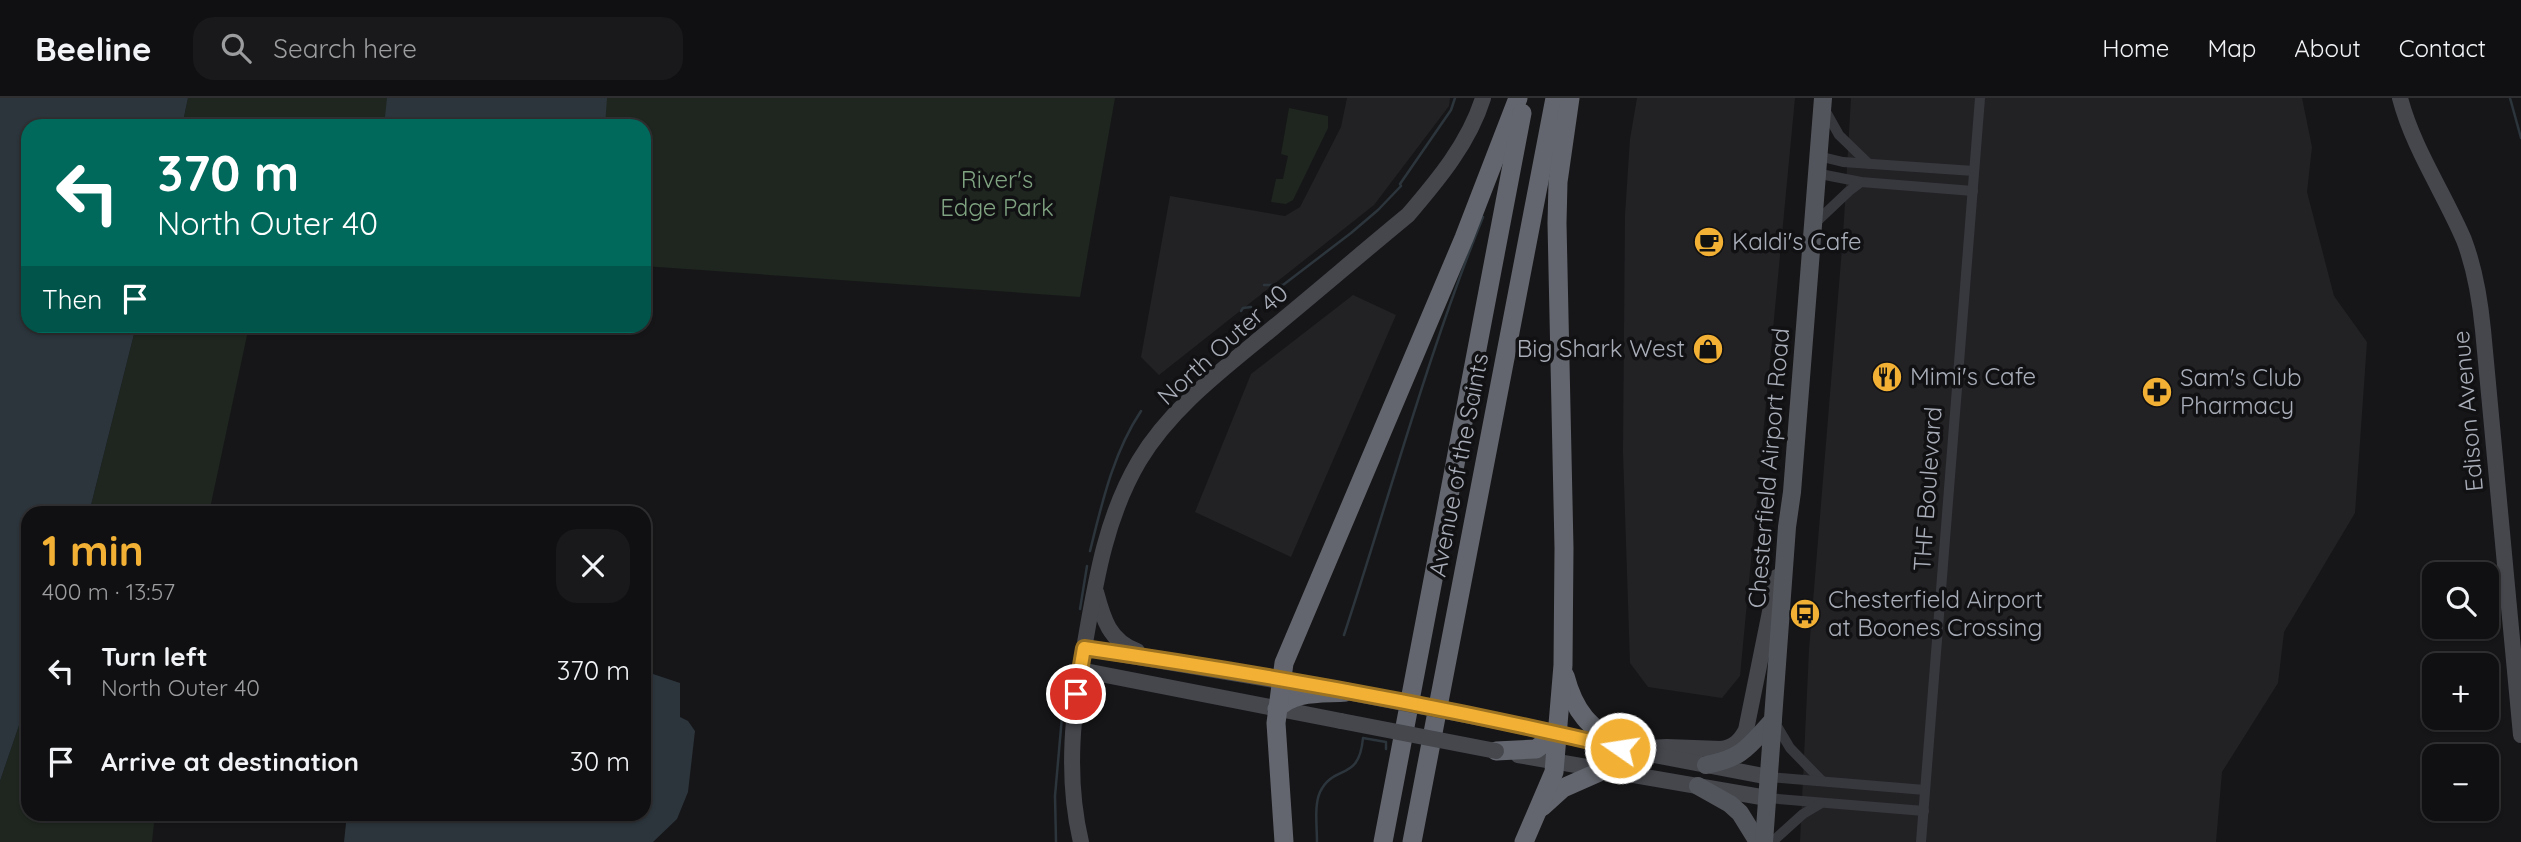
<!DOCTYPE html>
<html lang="en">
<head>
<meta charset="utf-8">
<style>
	:root { --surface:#101012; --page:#19191b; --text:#f1f3f6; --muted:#9c9d9f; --line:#303032; --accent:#f2b134 }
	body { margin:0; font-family:Quicksand,sans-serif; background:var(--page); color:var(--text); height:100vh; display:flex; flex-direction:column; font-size:26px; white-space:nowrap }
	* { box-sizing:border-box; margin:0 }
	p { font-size:23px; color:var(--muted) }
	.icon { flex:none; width:38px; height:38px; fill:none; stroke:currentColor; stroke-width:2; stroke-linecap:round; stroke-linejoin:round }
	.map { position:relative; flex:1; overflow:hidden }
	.sheet { position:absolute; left:21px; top:408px; width:630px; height:315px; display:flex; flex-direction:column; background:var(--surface); border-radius:21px; box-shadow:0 2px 5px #0004,0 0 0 2px var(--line) }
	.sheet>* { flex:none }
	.top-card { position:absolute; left:21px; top:21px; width:630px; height:214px; border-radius:21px; box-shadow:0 2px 5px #0004,0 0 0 2px var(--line); background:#00695c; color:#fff; overflow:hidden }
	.controls { position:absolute; left:2422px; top:464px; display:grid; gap:14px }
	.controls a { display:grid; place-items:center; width:77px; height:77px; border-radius:14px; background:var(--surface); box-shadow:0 2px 5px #0004,0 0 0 2px var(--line); font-size:35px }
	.pin { position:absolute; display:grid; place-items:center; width:60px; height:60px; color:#fff; margin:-30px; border:4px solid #fff; border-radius:50%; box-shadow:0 2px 7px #0007 }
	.me { position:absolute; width:77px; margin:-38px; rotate:283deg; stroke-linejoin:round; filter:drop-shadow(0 0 5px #0008) }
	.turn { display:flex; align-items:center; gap:24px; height:147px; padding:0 21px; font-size:32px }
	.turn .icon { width:91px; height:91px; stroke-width:2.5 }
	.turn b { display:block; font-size:49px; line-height:60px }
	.then { display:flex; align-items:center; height:66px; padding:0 21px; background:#0003; gap:14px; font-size:26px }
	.round { display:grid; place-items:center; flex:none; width:74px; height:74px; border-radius:21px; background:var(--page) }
	.summary { display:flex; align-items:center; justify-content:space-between; height:119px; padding:0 21px }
	h1 { font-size:42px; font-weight:800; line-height:52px; color:var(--accent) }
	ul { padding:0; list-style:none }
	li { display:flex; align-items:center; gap:21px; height:91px; padding:0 21px }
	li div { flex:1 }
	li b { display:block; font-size:26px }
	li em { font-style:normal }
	header { display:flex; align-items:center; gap:42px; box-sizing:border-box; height:98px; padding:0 35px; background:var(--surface); border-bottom:2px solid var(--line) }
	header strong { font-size:33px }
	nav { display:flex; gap:38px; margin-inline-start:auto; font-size:24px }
	.search { width:490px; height:63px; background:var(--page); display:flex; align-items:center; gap:18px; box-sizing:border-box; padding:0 24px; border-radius:21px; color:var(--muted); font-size:26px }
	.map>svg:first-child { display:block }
</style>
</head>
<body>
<header>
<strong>Beeline</strong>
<div class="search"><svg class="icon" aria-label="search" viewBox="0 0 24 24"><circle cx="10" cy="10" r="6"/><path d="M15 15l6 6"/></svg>Search here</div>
<nav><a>Home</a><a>Map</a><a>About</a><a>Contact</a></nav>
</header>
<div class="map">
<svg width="2521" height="744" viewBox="0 0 2521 744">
	<rect width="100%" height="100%" fill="#161618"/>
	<g fill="#222225">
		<polygon points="1347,0 1450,0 1449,8 1374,107 1159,277 1141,259 1170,98 1285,118 1300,109 1341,29"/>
		<polygon points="1637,0 1795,0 1740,578 1722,600 1648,589 1630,565 1623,354 1625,117 1630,41"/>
		<polygon points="1851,0 2302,0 2312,49 2307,94 2334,198 2367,244 2355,415 2284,534 2278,585 2222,674 2216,744 1800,744 1809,552 1843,138"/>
		<polygon points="1353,197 1396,217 1291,459 1195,414 1251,276"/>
	</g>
	<g fill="#1e261f">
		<polygon points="188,0 1115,0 1080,199 644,168 644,28 182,28"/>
		<polygon points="1289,10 1328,18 1328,30 1293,102 1286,106 1271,104 1276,81 1283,81 1288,58 1281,56"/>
		<polygon points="136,228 249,228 209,415 89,415"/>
		<polygon points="28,601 28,716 155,716 152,744 0,744 0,683"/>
	</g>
	<g fill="#2c353c">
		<polygon points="0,0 188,0 182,28 28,28 28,228 136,228 89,415 28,415 28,601 0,683"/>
		<polygon points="387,0 607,0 605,28 384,28"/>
		<polygon points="644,573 680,585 680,619 688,623 695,633 688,694 677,721 653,744 344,744 347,716 644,716"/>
	</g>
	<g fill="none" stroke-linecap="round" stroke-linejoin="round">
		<g stroke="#2c353c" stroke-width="2.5">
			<polyline points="2510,0 2521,40"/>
			<polyline points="1264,187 1283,187 1351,135 1378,112 1401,88 1400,86 1451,12 1455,0"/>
			<polyline points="1241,213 1243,210 1251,209"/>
			<path d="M1090 453C1102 405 1113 355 1141 313"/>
			<polyline points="1080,511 1087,468"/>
			<path d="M1344 537C1390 397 1428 255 1483 119"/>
			<polyline points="1056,744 1055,698 1064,596"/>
			<path d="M1317 744C1317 729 1314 707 1320 694 1334 665 1359 685 1363 640L1386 644V651"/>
		</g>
		<g stroke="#37383d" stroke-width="10">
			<polyline points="1825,12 1839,37 1869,66"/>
			<polyline points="1818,58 1843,64 1974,73"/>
			<polyline points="1815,75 1861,84 1973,93"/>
			<polyline points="1813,127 1849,93 1861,84"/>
			<polyline points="1774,623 1790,650 1822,683"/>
			<polyline points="1769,679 1925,692"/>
			<polyline points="1767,700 1924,713"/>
			<polyline points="1772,744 1803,716 1820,706"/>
			<polyline points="1921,744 1980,0"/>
		</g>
		<g stroke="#45474d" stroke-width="16">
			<path d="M2400 0C2413 50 2444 95 2464 142 2475 171 2480 201 2483 232L2521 637"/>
			<path d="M1096 494C1103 520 1109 543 1137 553"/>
			<polyline points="1084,550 1327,591"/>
			<polyline points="1080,572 1341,623"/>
			<polyline points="1501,624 1616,649"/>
			<path d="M1627 651 1667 649 1721 651C1734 649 1740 643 1746 632L1777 479"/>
			<polyline points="1644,655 1769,679"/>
			<polyline points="1518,657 1767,700"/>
			<path d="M1081 744C1065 677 1073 612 1085 545 1096 481 1106 419 1139 363 1172 308 1226 269 1274 229 1319 192 1363 154 1408 117 1438 82 1469 45 1483 0"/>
		</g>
		<g stroke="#53555c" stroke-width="18">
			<path d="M1706 667C1743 660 1748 649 1773 622"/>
			<polyline points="1698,688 1730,706 1740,715 1758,744"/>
			<polyline points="1764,744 1787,429 1792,394 1823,0"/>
		</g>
		<g stroke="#63666e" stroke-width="19">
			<path d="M1565 578C1575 616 1589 627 1620 650"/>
			<path d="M1277 611C1294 592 1323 596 1346 594"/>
			<polyline points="1496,653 1536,651 1558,635"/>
			<polyline points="1542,709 1563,690 1606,671"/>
			<polyline points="1284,744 1276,625 1284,565 1464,140 1518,0"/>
			<polyline points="1383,744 1522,15"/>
			<polyline points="1412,744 1555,0"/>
			<polyline points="1524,744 1554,674 1563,567 1564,450 1557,125 1558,84 1570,0"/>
		</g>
		<g stroke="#45474d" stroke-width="16">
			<polyline points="1346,594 1501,624"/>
			<polyline points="1341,623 1496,653"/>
		</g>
	</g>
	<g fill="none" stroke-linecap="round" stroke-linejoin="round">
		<g stroke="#9d7322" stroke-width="18">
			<path id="route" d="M1076 596 1084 550C1263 576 1443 608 1620 650"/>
		</g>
		<use href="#route" stroke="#f2b134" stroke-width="12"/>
	</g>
	<defs>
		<g id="cafe-disc" transform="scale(1.575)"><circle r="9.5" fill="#f2b134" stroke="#111113"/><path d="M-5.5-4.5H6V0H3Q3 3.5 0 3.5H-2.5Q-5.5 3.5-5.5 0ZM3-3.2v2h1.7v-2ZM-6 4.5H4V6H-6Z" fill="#111"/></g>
		<g id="shop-disc" transform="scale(1.575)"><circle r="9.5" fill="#f2b134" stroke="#111113"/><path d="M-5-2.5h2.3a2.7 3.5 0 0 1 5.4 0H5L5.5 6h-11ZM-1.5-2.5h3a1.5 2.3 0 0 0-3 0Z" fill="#111"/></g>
		<g id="restaurant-disc" transform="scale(1.575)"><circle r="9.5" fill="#f2b134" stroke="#111113"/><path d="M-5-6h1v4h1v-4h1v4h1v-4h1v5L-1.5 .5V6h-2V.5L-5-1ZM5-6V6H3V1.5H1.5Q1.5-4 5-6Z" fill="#111"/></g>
		<g id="pharmacy-disc" transform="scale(1.575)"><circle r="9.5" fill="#f2b134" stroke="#111113"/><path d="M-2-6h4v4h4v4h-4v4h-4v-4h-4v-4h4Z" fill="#111"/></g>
		<g id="bus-disc" transform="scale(1.575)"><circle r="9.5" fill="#f2b134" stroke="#111113"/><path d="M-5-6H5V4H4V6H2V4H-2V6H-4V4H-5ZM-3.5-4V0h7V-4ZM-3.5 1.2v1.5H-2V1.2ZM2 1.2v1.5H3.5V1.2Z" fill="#111"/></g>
	</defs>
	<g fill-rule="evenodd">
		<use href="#cafe-disc" x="1709" y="144"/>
		<use href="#shop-disc" x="1708" y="251"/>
		<use href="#restaurant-disc" x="1887" y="279"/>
		<use href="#pharmacy-disc" x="2157" y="294"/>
		<use href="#bus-disc" x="1805" y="516"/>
	</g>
	<g text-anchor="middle" stroke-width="7" stroke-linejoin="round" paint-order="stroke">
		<g font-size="24" fill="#7fa381" stroke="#111113">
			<text x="997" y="90">River's<tspan x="997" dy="28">Edge Park</tspan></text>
		</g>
		<g font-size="24" fill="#a8adb8" stroke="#111113" text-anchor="start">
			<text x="1732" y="152">Kaldi's Cafe</text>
			<text x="1685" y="259" text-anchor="end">Big Shark West</text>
			<text x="1910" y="287">Mimi's Cafe</text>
			<text x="2180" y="288">Sam's Club<tspan x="2180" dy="28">Pharmacy</tspan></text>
			<text x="1828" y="510">Chesterfield Airport<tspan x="1828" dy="28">at Boones Crossing</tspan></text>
		</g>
		<g font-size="24" fill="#a8adb8" stroke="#111113">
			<text transform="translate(1223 247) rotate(-42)" y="8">North Outer 40</text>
			<text transform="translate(2468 313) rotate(-95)" y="8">Edison Avenue</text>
			<text transform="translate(1459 367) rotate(-79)" y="8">Avenue of the Saints</text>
			<text transform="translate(1769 370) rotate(-85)" y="8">Chesterfield Airport Road</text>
			<text transform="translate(1928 391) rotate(-86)" y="8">THF Boulevard</text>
		</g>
	</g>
</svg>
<div class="controls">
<a><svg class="icon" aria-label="search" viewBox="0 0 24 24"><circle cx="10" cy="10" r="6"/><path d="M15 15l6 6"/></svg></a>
<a>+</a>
<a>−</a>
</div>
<div class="pin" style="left:1076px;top:596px;background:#d93025"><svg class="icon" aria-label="arrive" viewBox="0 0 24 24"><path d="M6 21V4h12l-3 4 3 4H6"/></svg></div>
<svg class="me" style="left:1620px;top:650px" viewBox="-20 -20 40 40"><circle r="17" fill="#f2b134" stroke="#fff" stroke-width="3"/><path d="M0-11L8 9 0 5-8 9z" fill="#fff"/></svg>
<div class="top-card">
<div class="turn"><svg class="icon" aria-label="left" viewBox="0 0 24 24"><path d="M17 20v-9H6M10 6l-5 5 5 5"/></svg><div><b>370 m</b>North Outer 40</div></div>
<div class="then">Then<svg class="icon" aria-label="arrive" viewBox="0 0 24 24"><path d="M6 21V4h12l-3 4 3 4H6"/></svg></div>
</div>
<section class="sheet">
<div class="summary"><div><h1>1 min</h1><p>400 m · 13:57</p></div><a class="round"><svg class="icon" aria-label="close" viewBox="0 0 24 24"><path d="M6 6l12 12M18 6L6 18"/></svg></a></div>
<ul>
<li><svg class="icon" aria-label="left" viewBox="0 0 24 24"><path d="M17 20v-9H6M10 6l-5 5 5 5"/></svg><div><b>Turn left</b><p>North Outer 40</p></div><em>370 m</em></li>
<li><svg class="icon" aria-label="arrive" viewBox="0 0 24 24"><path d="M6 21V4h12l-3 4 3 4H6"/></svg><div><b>Arrive at destination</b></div><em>30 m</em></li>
</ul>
</section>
</div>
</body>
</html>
